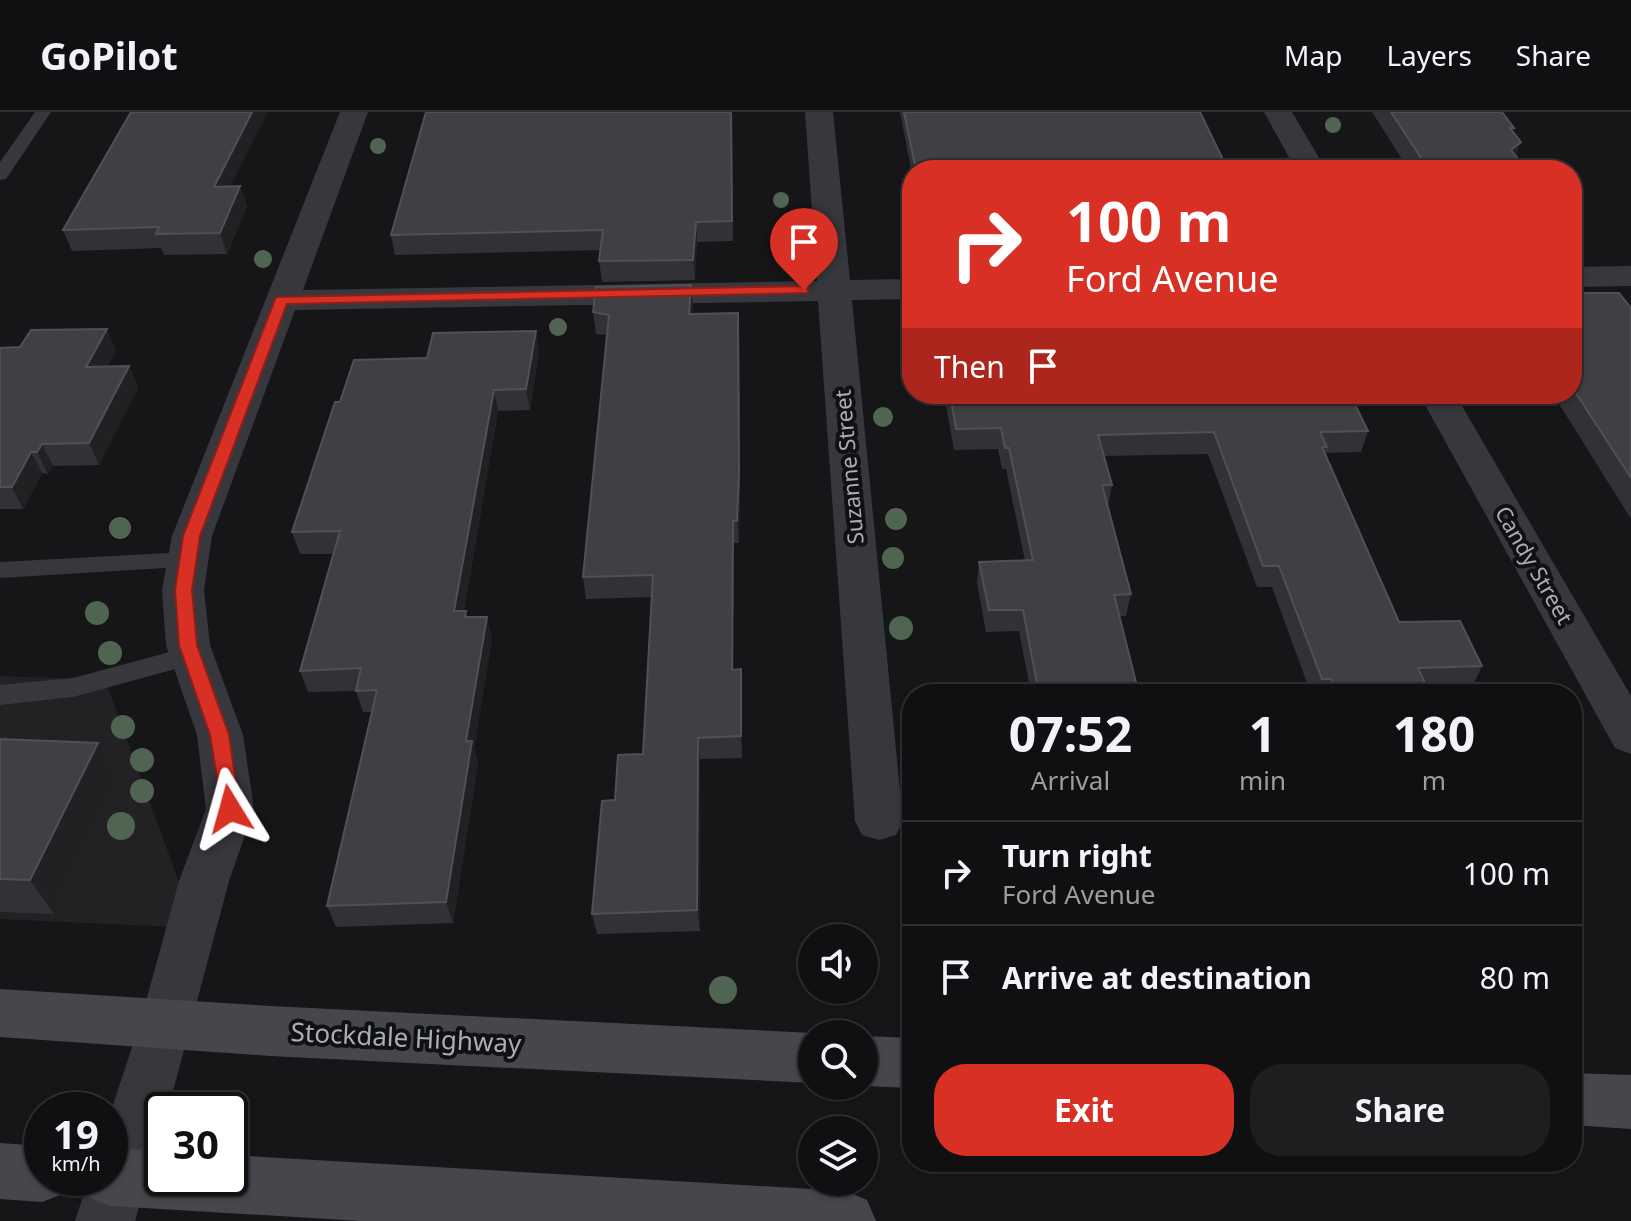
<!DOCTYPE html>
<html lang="en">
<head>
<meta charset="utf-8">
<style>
	:root { --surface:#101012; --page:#1e1e20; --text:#f1f3f6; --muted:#9c9d9f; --line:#303032; --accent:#d93025 }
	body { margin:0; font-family:"Noto Sans",sans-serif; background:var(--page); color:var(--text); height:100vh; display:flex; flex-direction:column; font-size:30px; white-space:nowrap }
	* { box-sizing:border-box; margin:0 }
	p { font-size:26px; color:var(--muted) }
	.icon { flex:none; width:44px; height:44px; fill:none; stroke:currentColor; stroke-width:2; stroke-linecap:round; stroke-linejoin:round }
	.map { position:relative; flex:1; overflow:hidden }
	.drawer { position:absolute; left:902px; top:572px; width:680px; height:488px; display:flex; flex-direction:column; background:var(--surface); border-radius:32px; box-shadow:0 2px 6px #0004,0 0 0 2px var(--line) }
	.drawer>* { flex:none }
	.hud { position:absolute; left:902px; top:48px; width:680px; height:244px; border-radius:32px; box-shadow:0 2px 6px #0004,0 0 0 2px var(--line); background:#d93025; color:#fff; overflow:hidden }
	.buttons { position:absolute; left:798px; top:812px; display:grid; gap:16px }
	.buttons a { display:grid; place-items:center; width:80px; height:80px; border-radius:50%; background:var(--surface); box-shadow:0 2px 6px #0004,0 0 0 2px var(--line); font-size:40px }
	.speed { position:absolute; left:24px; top:980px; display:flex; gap:16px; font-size:40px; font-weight:700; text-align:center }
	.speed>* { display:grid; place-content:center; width:104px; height:104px; border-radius:50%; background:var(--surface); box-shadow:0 2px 6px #0004,0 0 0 2px var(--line); line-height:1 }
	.speed small { font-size:20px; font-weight:400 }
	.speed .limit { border:4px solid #111; border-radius:12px; background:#fff; color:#111 }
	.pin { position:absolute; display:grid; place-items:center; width:68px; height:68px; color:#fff; margin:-82px -34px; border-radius:50% 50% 50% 0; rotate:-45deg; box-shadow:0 0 8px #0007 }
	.pin .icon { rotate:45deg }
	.me { position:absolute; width:88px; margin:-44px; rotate:352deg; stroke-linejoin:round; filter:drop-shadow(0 0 6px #0008) }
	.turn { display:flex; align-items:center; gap:28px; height:168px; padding:0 32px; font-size:36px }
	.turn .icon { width:104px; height:104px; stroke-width:2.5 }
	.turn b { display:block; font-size:56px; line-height:68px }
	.then { display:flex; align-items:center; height:76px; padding:0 32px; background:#0003; gap:16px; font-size:30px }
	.eta { display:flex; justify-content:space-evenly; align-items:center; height:136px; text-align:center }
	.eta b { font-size:48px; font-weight:700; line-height:56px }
	.cta { display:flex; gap:16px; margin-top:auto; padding:16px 32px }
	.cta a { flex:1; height:92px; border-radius:32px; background:var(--accent); color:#fff; font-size:32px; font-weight:700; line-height:92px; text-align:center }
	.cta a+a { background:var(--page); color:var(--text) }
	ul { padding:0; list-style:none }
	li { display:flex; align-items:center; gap:24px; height:104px; padding:0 32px; border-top:2px solid var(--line) }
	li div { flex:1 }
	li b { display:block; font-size:30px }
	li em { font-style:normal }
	header { display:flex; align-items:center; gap:48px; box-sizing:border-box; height:112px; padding:0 40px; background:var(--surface); border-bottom:2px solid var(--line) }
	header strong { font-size:38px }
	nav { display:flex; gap:44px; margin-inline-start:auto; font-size:28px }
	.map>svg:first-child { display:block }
</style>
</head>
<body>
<header>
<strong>GoPilot</strong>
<nav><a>Map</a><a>Layers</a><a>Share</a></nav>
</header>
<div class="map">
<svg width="1631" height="1109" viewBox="0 0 1631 1109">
	<rect width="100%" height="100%" fill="#161618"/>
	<polygon fill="#222225" points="0,564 105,568 196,816 0,807"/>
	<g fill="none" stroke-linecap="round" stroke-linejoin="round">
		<g fill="#37383d" fill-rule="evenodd">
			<polygon points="35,0 51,0 6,67 0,68 0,50"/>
			<polygon points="188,440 197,442 200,448 197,454 0,466 0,450"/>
			<polygon points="192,534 201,536 205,543 201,550 73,585 0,593 0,573 73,566"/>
		</g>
		<g fill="#37383d" fill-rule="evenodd">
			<polygon points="340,0 368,0 303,178 817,169 805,0 833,0 850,168 912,167 912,187 852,188 903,709 896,723 879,728 862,723 855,709 818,189 295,198 212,424 204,478 210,533 243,623 254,697 229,769 168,998 162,998 162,1018 135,1109 75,1109 89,1066 110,1066 110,1002 140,911 179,769 206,697 197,623 166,533 162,478 172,424"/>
			<polygon points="1264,0 1292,0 1326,58 1296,58"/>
			<polygon points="1631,154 1631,174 1572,175 1572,155"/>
			<polygon points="1419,282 1455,282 1631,584 1631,642 1615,636"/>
		</g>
		<g fill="#45474d" fill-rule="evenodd">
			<polygon points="0,877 271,894 812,921 816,922 812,922 812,971 271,944 0,925"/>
			<polygon points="864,924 912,926 912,976 863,974"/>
			<polygon points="1572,961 1631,963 1631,1017 1572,1013"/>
			<polygon points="0,1031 42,1034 42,1066 70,1066 63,1082 42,1090 0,1087"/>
			<polygon points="110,1036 162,1039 162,1066 230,1066 230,1043 846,1079 867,1088 876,1109 361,1109 110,1094 89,1085 81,1066 110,1066"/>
		</g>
	</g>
	<g fill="#506452">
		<circle cx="1333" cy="13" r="8"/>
		<circle cx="378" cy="34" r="8"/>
		<circle cx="781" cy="88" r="8"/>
		<circle cx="263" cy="147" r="9"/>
		<circle cx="558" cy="215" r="9"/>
		<circle cx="883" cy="305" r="10"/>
		<circle cx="896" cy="407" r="11"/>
		<circle cx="120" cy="416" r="11"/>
		<circle cx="893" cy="446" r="11"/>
		<circle cx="97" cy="501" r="12"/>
		<circle cx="901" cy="516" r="12"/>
		<circle cx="110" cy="541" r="12"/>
		<circle cx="123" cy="615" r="12"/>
		<circle cx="142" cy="648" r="12"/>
		<circle cx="142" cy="679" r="12"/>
		<circle cx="121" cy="714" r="14"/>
		<circle cx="723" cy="878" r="14"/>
	</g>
	<g fill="#323236">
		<polygon points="732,0 733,129 697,130 695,168 602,170 599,149 601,138 395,143 391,123"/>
		<polygon points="900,0 1200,0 1228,58 912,58 912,62"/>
		<polygon points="1372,0 1502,0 1514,16 1513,20 1516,44 1527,58 1409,58"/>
		<polygon points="231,74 240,74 247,94 227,142 164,143 161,136 72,139 63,118"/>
		<polygon points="1572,181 1631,196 1631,407 1553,282 1572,282"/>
		<polygon points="693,194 692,202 739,222 740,384 739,431 734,431 734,558 742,579 742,646 700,647 700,819 597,822 592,802 615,688 643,642 652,485 586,487 583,465 607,223 596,222 593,200"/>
		<polygon points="536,219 539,240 530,298 498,299 464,499 468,505 492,526 474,636 478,651 453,811 336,815 327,794 372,600 363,600 356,579 308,580 300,559 334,442 300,442 292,420 340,290 427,246"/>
		<polygon points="0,236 116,238 107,255 129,254 138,276 99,353 53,354 48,362 42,361 23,397 0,397"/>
		<polygon points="944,282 1350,282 1368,319 1361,340 1325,341 1399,510 1482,554 1472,575 1428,576 1430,582 1311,582 1272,475 1257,475 1208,342 1104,344 1112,373 1108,394 1131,482 1126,504 1120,504 1139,582 1031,582 1019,519 986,520 977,471 979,450 1025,449 1006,357 1002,357 998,337 954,338"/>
		<polygon points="0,627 119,666 54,802 0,800"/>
	</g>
	<g fill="#212124">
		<polygon points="252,0 268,0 220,95 214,75"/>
		<polygon points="1521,30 1514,50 1511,38"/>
		<polygon points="240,74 247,94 227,142 220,121"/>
		<polygon points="696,110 697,130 695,168 693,148"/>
		<polygon points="691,173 693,194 691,224 689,202"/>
		<polygon points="738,201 740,384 739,431 737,409"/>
		<polygon points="107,217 116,238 96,277 86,255"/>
		<polygon points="536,219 539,240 530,298 526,277"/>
		<polygon points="129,254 138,276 99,353 89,331"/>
		<polygon points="494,278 498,299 460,521 454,499"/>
		<polygon points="42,332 53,354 48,362 37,340"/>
		<polygon points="31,340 42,361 23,397 12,375"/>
		<polygon points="733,409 734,431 734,580 732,558"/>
		<polygon points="487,505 492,526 474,636 478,651 453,811 446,790 466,629"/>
		<polygon points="741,557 742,579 742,646 741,624"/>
		<polygon points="698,626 700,647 700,819 697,798"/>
		<polygon points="98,631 119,666 54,802 30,768"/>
	</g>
	<g fill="#3f3f44" stroke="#4f5156" stroke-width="2">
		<polygon points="131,0 252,0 214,75 240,74 220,121 156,122 159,115 63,118"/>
		<polygon points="426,0 731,0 732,109 696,110 693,148 599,149 603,118 391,123"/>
		<polygon points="904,0 1200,0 1228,58 916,58"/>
		<polygon points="1391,0 1502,0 1514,16 1510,16 1521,30 1511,38 1527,58 1429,58"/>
		<polygon points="691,173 689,202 738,201 739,362 737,409 733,409 732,558 741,557 741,624 698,626 697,798 592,802 602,689 615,688 618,643 643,642 653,463 583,465 609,203 593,200 596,175"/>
		<polygon points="1572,181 1619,181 1631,196 1631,366 1572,275"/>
		<polygon points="107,217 86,255 129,254 89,331 42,332 37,340 31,340 12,375 0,375 0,236 20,235 31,218"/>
		<polygon points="536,219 526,277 494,278 454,499 466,499 465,505 487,505 466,629 472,629 446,790 327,794 377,578 356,579 361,556 300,559 340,419 292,420 335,290 340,290 354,248 427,246 433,221"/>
		<polygon points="950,282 1350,282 1368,319 1320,320 1327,335 1322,335 1399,510 1460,509 1482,554 1418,556 1430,582 1337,582 1331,567 1322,567 1279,454 1263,454 1214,320 1098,323 1112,373 1102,373 1131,482 1114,483 1139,582 1039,582 1023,498 989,498 979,450 1033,448 1009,336 1005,336 1001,316 956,317"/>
		<polygon points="0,627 98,631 30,768 0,767"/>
	</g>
	<polygon fill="#d93025" stroke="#8d1f18" stroke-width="2" points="804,174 808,175 808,181 287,192 200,424 192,478 197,533 229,623 240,697 230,705 223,702 210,623 179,533 175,478 183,424 276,185"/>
	<g text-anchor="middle" stroke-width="8" stroke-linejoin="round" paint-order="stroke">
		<g font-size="22" fill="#a8adb8" stroke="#111113">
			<text transform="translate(849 355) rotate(-95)" y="8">Suzanne Street</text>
			<text transform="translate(1534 453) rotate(60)" y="8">Candy Street</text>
		</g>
		<g font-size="26" fill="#a8adb8" stroke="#111113">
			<text transform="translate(406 926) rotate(3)" y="9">Stockdale Highway</text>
		</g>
	</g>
</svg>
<div class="buttons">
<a><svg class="icon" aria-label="sound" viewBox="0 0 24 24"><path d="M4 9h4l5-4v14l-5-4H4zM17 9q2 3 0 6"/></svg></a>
<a><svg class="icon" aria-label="search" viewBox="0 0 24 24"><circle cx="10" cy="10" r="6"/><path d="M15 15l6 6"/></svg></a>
<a><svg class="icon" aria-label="layers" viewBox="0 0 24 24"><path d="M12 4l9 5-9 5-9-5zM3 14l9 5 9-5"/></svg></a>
</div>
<div class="speed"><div>19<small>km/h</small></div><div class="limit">30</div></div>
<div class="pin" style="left:804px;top:178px;background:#d93025"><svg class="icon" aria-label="arrive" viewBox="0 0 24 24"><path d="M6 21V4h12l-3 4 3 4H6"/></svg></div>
<svg class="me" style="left:230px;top:697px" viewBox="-20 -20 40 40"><path d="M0-17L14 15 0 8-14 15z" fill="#d93025" stroke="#fff" stroke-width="4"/></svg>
<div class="hud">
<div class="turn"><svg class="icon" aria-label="right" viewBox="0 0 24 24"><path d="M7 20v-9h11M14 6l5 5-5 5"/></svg><div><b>100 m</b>Ford Avenue</div></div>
<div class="then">Then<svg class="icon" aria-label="arrive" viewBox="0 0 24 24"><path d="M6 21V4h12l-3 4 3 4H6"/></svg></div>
</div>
<section class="drawer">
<div class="eta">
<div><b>07:52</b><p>Arrival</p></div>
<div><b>1</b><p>min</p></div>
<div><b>180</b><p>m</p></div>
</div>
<ul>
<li><svg class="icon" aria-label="right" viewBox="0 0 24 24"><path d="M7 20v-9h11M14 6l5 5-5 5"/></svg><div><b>Turn right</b><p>Ford Avenue</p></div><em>100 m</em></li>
<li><svg class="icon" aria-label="arrive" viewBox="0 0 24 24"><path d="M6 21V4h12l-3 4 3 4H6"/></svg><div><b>Arrive at destination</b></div><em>80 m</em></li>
</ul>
<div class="cta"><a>Exit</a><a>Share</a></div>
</section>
</div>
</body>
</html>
